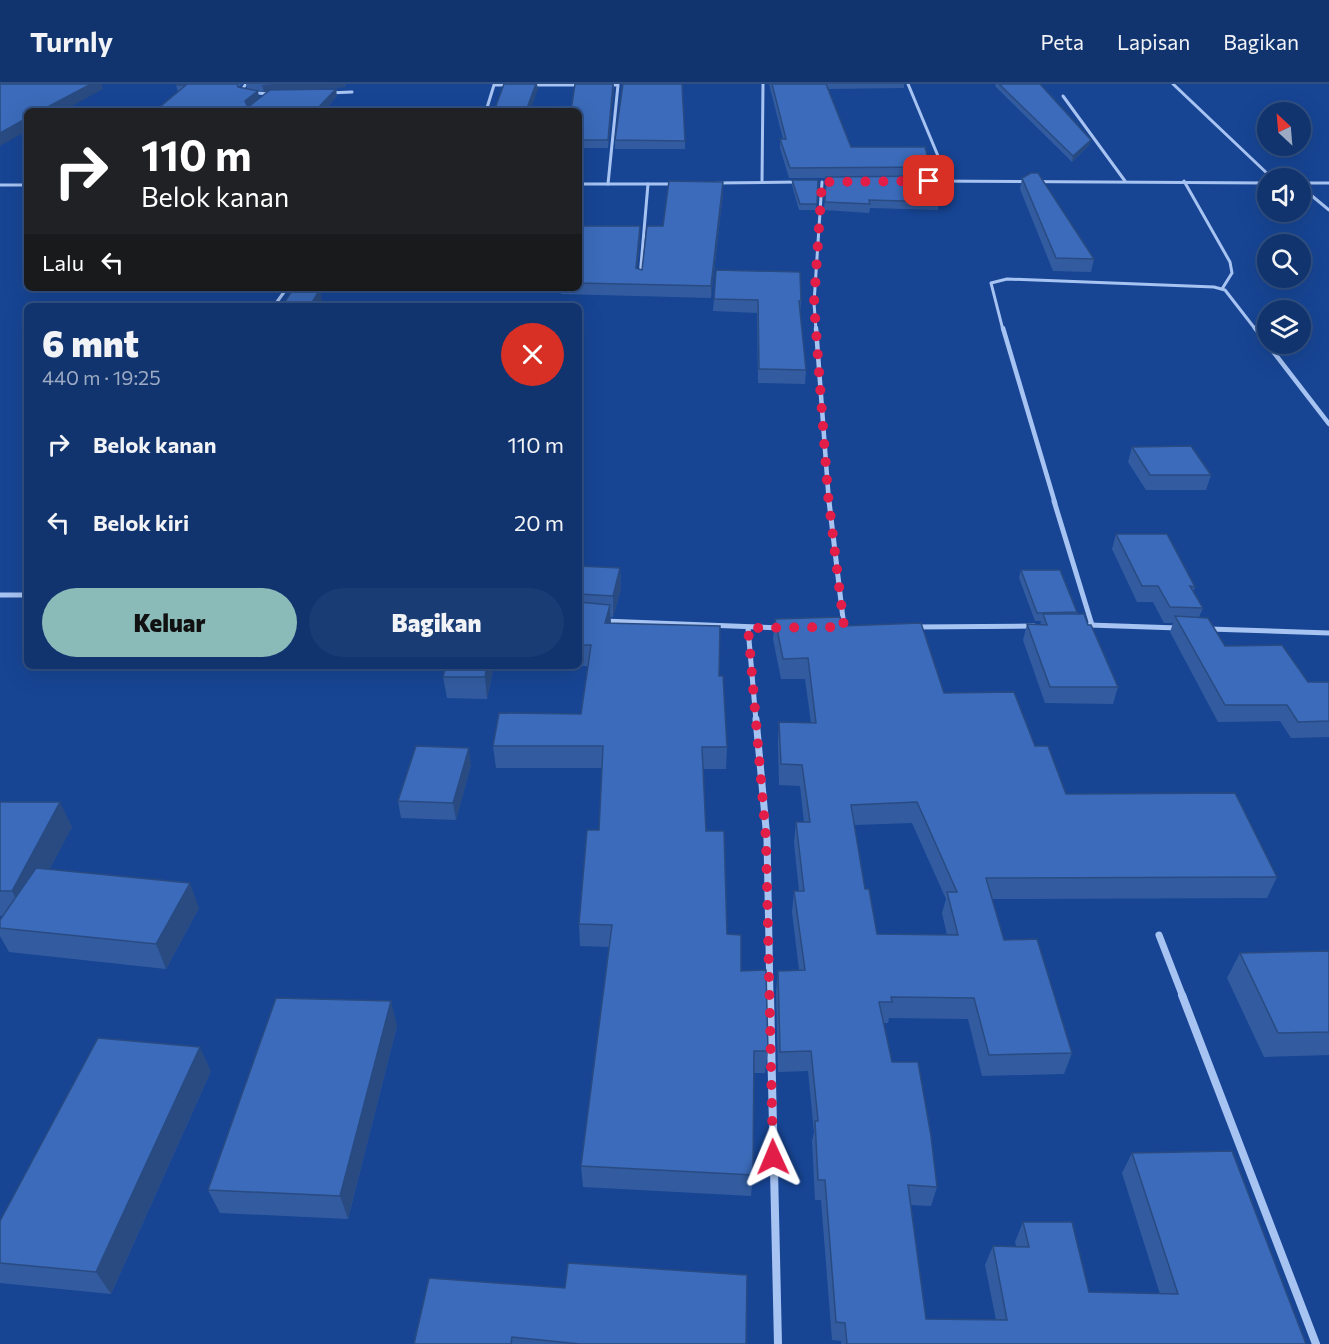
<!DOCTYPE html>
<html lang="id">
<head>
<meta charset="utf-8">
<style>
	:root { --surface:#11346f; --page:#1a3c74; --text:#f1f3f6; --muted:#9caac3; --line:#304f82; --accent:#8bbbb9 }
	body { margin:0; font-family:Commissioner,sans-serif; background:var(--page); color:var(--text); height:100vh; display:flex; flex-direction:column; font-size:22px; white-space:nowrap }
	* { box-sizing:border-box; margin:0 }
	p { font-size:20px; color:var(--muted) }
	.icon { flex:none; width:33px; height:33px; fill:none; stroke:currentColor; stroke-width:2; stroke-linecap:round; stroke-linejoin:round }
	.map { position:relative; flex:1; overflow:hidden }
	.panel { position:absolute; left:24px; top:219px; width:558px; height:366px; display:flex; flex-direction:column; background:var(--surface); border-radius:9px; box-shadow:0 6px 24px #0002,0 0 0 2px var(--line) }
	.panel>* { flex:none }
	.banner { position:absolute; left:24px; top:24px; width:558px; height:183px; border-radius:9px; box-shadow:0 6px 24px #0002,0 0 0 2px var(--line); background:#202124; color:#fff; overflow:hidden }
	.needle { width:39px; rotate:334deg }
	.controls { position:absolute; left:1257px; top:18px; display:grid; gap:12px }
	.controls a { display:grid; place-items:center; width:54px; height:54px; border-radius:50%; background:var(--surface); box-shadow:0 6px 24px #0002,0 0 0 2px var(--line); font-size:30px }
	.pin { position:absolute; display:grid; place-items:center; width:51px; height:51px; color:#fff; margin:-26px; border-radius:12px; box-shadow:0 3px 9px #0006 }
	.me { position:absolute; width:66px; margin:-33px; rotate:359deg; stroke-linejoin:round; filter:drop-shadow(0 0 4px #0008) }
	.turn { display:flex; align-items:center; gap:21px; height:126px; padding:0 18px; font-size:27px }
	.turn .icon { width:78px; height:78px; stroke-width:2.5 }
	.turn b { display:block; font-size:42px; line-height:51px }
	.then { display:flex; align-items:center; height:57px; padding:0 18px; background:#0003; gap:12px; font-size:22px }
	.round { display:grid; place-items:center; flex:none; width:63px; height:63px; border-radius:32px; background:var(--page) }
	.overview { display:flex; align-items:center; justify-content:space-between; height:102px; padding:0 18px }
	h1 { font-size:36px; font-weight:800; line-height:45px }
	.primary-button { display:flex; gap:12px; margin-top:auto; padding:12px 18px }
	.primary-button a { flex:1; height:69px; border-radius:36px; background:var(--accent); color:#111; font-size:24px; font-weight:800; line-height:69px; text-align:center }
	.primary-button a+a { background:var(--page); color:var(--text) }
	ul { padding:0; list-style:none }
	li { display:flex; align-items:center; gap:18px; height:78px; padding:0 18px }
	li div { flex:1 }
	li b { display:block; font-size:22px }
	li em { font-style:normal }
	header { display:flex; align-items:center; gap:36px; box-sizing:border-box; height:84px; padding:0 30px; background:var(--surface); border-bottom:2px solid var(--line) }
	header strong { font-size:28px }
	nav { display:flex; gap:33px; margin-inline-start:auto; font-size:21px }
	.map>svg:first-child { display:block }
</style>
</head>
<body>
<header>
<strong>Turnly</strong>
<nav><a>Peta</a><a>Lapisan</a><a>Bagikan</a></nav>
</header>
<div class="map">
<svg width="1329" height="1260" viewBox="0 0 1329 1260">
	<rect width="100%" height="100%" fill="#174594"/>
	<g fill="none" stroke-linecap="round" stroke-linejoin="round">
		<g stroke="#a7c3f1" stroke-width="3">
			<polyline points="246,0 241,7 267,10 267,14"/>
			<polyline points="908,0 948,96"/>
			<polyline points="1173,0 1272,94"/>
			<polyline points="530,1 583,1"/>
			<polyline points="608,1 618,1 608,100"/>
			<polyline points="328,9 352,8"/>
			<polyline points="1063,12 1125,97"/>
			<polyline points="486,27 494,1 511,1"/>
			<polyline points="926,97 1268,99"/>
			<polyline points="1184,97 1230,178 1232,189 1222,205"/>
			<polyline points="762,98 763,0"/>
			<polyline points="716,99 799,98"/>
			<polyline points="1300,99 1329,99"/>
			<polyline points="579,100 676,100"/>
			<polyline points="0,101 27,101"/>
			<polyline points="1300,102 1329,126"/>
			<polyline points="640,193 648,100"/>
			<polyline points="274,222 287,204"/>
			<polyline points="816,246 814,219 822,98"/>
			<polyline points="1003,246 991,199 1007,195 1214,203 1225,206 1256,246"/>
		</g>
		<g stroke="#a7c3f1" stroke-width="4.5">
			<polyline points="816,244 829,419"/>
			<polyline points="1003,244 1055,419"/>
			<polyline points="1255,244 1329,340"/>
		</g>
		<g stroke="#a7c3f1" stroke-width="5">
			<polyline points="829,417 844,543"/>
			<polyline points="1054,417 1092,541"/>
			<polyline points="0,511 27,511"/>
			<polyline points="604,537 782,544"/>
			<polyline points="1089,541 1178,544"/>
			<polyline points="915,543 1034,542"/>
			<polyline points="748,544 756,637"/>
			<polyline points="1209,545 1329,549"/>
		</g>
		<g stroke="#a7c3f1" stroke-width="7">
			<polyline points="756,635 767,755 770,913"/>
			<polyline points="1159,851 1183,913"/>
		</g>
		<g stroke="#a7c3f1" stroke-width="8">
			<polyline points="770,911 778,1260"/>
			<polyline points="1182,911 1316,1260"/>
		</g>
	</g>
	<g fill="#335ca0" fill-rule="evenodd">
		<polygon points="242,0 239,3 258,7 259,15 268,8 264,8 247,5 246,0 345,0 346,3 306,5 337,12 324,27 155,27 178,8 176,1"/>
		<polygon points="614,0 608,64 579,64 579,27"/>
		<polygon points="769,0 904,0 904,4 828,5 851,63 930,83 929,92 939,118 938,126 870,124 869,129 824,126 826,94 789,94 780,64 780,55 783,55"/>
		<polygon points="996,0 1040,0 1091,56 1089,61 1072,78 995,2"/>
		<polygon points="615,56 685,57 685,65 615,65"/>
		<polygon points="1022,94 1094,175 1091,188 1053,187 1020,105"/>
		<polygon points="792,96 818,96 816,126 799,126 792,101"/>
		<polygon points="723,98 723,109 711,214 561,210 561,204 579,204 579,142 640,153 637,184 642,186 663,142"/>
		<polygon points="714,215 801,217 800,230 806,286 805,300 758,299 757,229 713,227"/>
		<polygon points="1132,363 1211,391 1206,406 1146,406 1128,378"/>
		<polygon points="1116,450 1195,503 1193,508 1203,524 1199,533 1225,562 1308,598 1329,598 1329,653 1291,654 1280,637 1218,638 1170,548 1173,539 1164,539 1153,518 1137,518 1112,465"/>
		<polygon points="579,482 620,484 621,505 613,533 610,533 611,539 719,592 727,663 726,685 703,685 706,747 727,850 741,887 768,967 765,989 754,989 753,1091 751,1112 583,1103 581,1082 609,863 580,862 579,840 599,746 602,684 496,684 493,662 581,630 588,582 577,582 579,582"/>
		<polygon points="1021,486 1077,528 1077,530 1118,603 1113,620 1045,619 1023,556 1027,540 1040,541 1041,537 1035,537 1019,494"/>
		<path d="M775 535 842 542 944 609 1035 662 1066 710 1277 793 1267 814 992 815 1004 856 1072 969 1064 990 982 992 968 935 889 934 888 939H884L892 978 937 1103 931 1122 911 1121 926 1235 996 1236 985 1181 993 1162H1016L1015 1158 1023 1138 1089 1208 1160 1210 1122 1089 1132 1069 1306 1260H841V1257L832 1256 821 1116H815L812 1057 814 1048 808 987 778 988 776 908 778 887 799 886 792 828 794 807H799L794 759 796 738H804L800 702 779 701 778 659 779 638 811 639 805 595H781L773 555ZM912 739 946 815 942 829 947 851 877 850 865 805 854 741Z"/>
		<polygon points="446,582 494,582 487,615 447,614 443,593"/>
		<polygon points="471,681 456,736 401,734 398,717"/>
		<polygon points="0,718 72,743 49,785 199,824 166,885 9,868 0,852 0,836 3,832 0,832"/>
		<polygon points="1329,867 1329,971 1264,973 1227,894 1240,869"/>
		<polygon points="397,942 348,1135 220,1129 208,1106"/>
		<polygon points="211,987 111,1210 0,1199 0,1137"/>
		<polygon points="429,1194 746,1260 414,1260"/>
	</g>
	<g fill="#294b82">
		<polygon points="91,0 102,0 103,5 63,27 40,27"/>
		<polygon points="274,0 345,0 346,3 264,8 262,1"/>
		<polygon points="536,0 537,0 538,5 530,27 526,27"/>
		<polygon points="614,0 614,5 608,64 608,56"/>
		<polygon points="336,5 337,12 324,27 315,27"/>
		<polygon points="258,7 259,15 247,25 245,17"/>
		<polygon points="27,34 27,47 0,62 0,49"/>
		<polygon points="1091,56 1089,61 1072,78 1073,72"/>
		<polygon points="723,98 723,109 711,214 711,202"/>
		<polygon points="640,142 640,153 636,195 636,184"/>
		<polygon points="320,205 322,217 319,222 310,222"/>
		<polygon points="620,484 621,505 613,533 613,512"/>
		<polygon points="610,521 611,542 605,539"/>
		<polygon points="487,582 494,582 487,615 485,593"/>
		<polygon points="469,664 471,681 456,736 453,719"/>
		<polygon points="60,718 72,743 25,832 12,807"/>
		<polygon points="190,799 199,824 166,885 156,860"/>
		<polygon points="391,917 397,942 348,1135 340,1112"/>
		<polygon points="200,963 211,987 111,1210 96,1188"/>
	</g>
	<g fill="#3b6bba" stroke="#294b82" stroke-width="1.5" fill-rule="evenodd">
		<polygon points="0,0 91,0 40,27 27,27 27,34 0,49"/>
		<polygon points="178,0 237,0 238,3 258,7 245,17 248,23 270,6 336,5 315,27 155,27 186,1 176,1"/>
		<polygon points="504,0 536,0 526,27 494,27"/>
		<polygon points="575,0 613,0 608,56 579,56 579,27 571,27"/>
		<polygon points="623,0 682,0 685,57 615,56"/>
		<polygon points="772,0 826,0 851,63 925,63 930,83 790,84 780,55 786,55"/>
		<polygon points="999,0 1040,0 1091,56 1073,72"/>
		<polygon points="1031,89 1038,89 1094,175 1056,174 1022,94"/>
		<polygon points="932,92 939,118 869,116 870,120 825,118 826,93"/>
		<polygon points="792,96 818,96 817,120 800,120"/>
		<polygon points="669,97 723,98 711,202 579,199 579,142 640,142 636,184 642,186 647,142 663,142"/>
		<polygon points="716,186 800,188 801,217 799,217 806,286 759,285 758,216 714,215"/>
		<polygon points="294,204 317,204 320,205 310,222 282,222"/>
		<polygon points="1191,362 1211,391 1150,391 1132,363"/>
		<polygon points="1116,450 1167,450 1195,503 1190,502 1203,524 1170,523 1158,502 1142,502"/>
		<polygon points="579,482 620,484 613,512 579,510"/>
		<polygon points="1021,486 1060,486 1077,528 1037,529"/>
		<polygon points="579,518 610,521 605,539 720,542 719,592 723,592 727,663 702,663 706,747 724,747 727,850 741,851 741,887 766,886 768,967 754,967 753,1091 581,1082 612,841 579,840 587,746 599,746 603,662 493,662 499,629 581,630 591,561 579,561"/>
		<polygon points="1043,530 1084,530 1088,541 1091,541 1118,603 1050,603 1027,540 1047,541"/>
		<polygon points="1175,532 1208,534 1225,562 1282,561 1308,598 1329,598 1329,637 1298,638 1287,621 1225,621"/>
		<path d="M840 533 842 542 921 539 944 609 1014 608 1035 662H1048L1066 710 1235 709 1277 793 986 794 1004 856 1037 855 1072 969 989 971 974 914 891 913 892 918H879L892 978H918L931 1052 937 1103 908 1101 926 1235 1007 1236 993 1162 1029 1163 1023 1138H1072L1089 1208 1178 1210 1132 1069 1232 1067 1306 1260H847L845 1239 836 1238 825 1096H818L815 1037H818L811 967 780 968 778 887 805 886 794 807H804L796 738H810L802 681 781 680 779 638 816 639 808 574 783 575 775 535ZM917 718 957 808H947L958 851 877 850 869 805H865L851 721Z"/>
		<polygon points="446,582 487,582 485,593 443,593"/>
		<polygon points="416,662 469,664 453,719 398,717"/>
		<polygon points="0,718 60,718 12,807 0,807"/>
		<polygon points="36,784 190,799 156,860 0,844 0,836"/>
		<polygon points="1329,867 1329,948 1278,949 1240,869"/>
		<polygon points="276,914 391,917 340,1112 208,1106"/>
		<polygon points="98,954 200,963 96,1188 0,1179 0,1137"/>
		<polygon points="568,1179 747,1191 746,1260 580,1260 512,1253 511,1260 414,1260 429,1194 565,1204"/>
	</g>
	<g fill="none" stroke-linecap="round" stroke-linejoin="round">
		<polyline stroke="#e11d48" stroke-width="10" stroke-dasharray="0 18" points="773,1073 766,755 748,544 844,543 828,411 814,219 822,98 929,97"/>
	</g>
</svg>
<div class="controls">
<a><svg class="needle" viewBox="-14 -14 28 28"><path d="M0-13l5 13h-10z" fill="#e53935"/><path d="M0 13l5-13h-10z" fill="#9caac3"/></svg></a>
<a><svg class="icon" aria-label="sound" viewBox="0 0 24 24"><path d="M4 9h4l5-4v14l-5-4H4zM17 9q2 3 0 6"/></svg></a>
<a><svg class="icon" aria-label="search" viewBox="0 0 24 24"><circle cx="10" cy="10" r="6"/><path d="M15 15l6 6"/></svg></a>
<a><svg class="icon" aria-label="layers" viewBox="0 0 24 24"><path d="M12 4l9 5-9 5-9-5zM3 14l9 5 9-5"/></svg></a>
</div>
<div class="pin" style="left:929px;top:97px;background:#d93025"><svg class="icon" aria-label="arrive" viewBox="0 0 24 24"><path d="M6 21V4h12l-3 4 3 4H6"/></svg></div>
<svg class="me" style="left:773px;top:1073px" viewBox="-20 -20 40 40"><path d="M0-17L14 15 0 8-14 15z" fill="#e11d48" stroke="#fff" stroke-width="4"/></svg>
<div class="banner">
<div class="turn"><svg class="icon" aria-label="right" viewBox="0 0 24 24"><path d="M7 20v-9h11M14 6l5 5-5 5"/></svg><div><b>110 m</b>Belok kanan</div></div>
<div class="then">Lalu<svg class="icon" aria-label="left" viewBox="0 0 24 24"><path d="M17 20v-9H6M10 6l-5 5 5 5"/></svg></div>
</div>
<section class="panel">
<div class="overview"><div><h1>6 mnt</h1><p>440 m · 19:25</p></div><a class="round" style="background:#d93025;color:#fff"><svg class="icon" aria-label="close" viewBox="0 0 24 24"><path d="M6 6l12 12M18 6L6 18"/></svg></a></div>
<ul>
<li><svg class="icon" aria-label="right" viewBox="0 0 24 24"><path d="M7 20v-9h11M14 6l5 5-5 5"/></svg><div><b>Belok kanan</b></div><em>110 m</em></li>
<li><svg class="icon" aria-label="left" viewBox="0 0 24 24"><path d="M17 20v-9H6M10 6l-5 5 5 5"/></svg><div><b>Belok kiri</b></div><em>20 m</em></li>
</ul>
<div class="primary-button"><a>Keluar</a><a>Bagikan</a></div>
</section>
</div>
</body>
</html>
